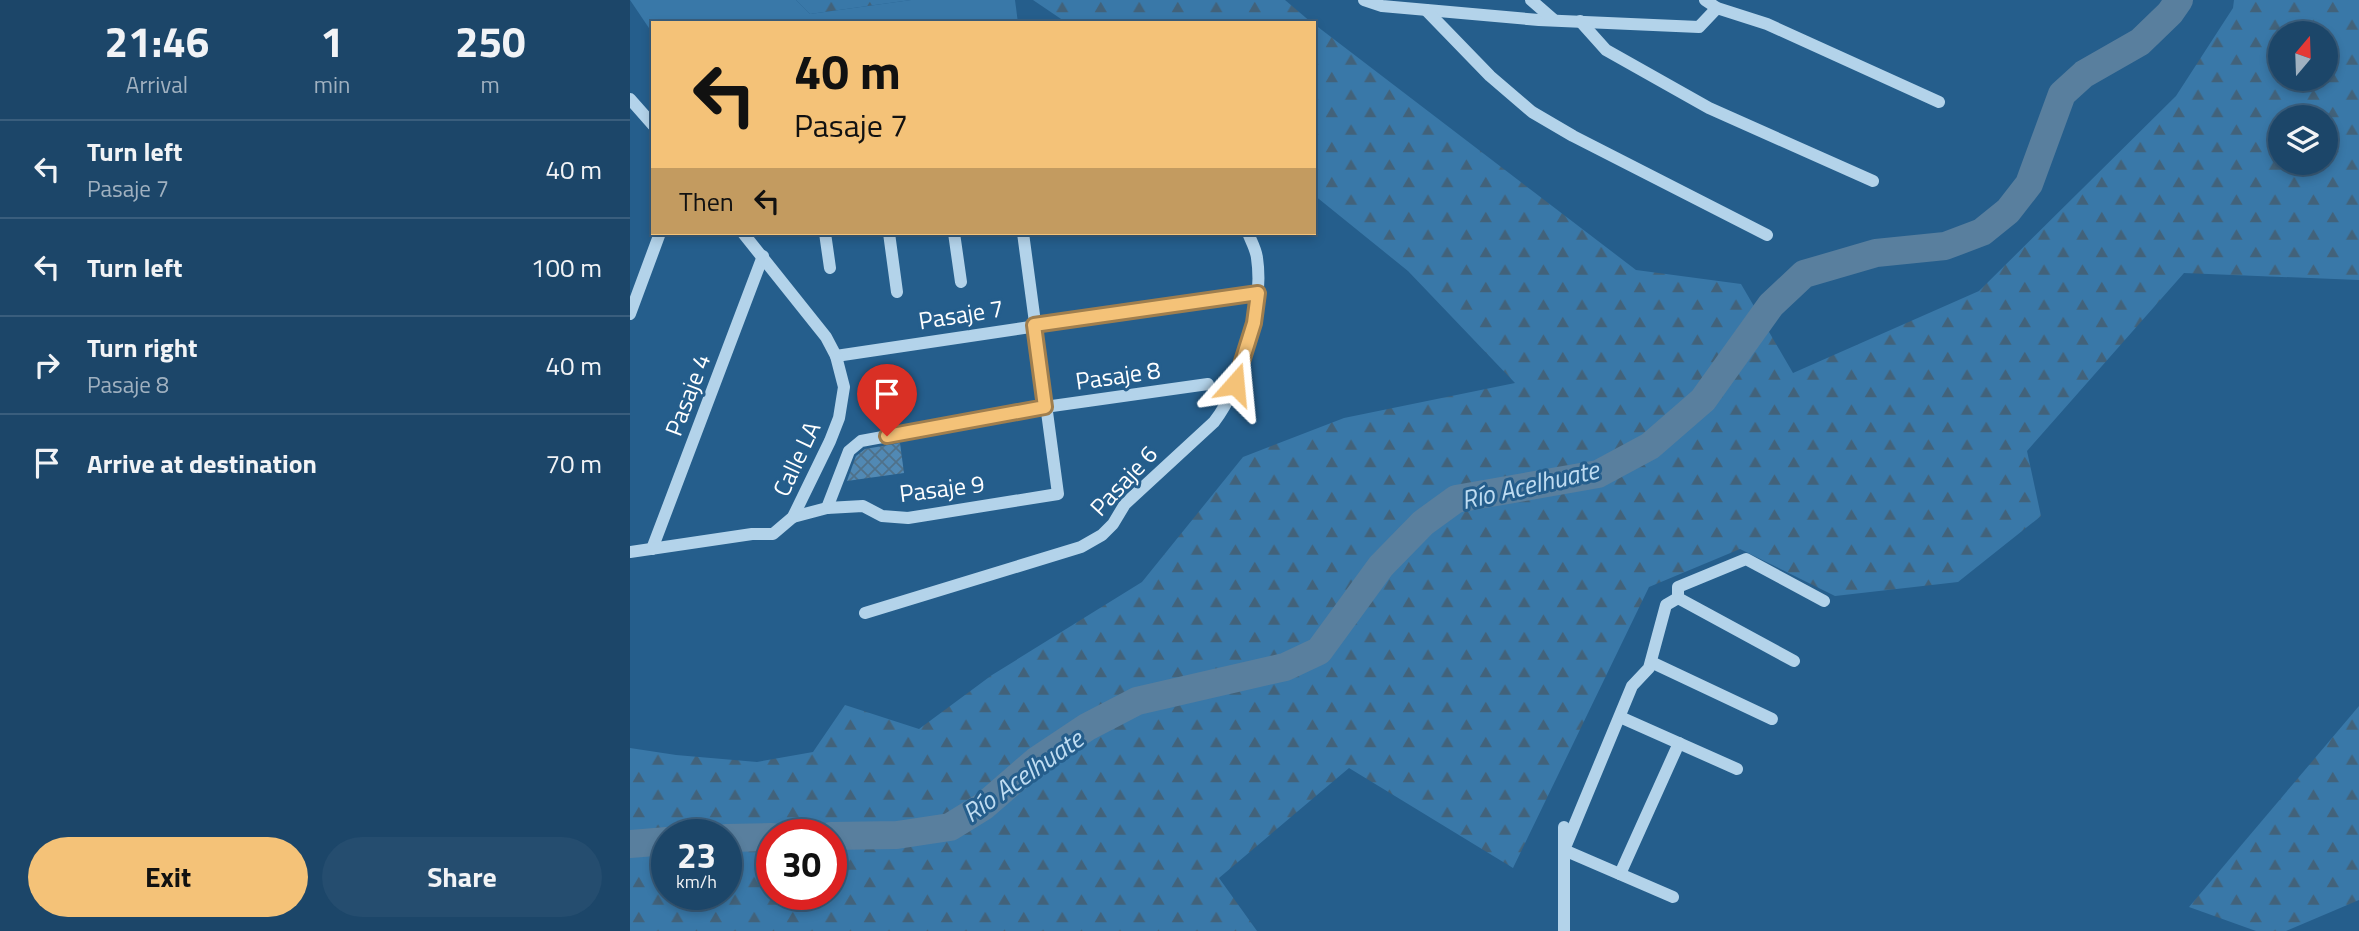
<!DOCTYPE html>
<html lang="en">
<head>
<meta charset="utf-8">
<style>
	:root { --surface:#1c4669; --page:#254d6f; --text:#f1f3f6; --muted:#a0b1c0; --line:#3a5e7d; --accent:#f4c278 }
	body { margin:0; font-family:"Titillium Web",sans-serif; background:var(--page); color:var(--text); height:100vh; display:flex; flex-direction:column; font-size:26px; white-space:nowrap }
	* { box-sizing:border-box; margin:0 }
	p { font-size:23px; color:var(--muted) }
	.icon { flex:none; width:38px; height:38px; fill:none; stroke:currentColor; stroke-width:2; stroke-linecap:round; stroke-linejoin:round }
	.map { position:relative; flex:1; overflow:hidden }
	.sheet { display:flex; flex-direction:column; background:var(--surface); width:630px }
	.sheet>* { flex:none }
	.banner { position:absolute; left:21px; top:21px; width:665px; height:214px; border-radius:0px; box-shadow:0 4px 10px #0003,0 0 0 2px var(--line); background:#f4c278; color:#111; overflow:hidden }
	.needle { width:46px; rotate:19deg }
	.buttons { position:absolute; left:1638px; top:21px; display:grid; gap:14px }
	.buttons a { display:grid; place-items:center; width:70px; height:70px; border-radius:50%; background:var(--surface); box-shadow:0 4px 10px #0003,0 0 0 2px var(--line); font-size:35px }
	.speed { position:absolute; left:21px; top:819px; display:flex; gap:14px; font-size:35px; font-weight:700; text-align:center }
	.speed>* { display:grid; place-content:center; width:91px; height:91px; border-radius:50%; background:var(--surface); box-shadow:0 4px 10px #0003,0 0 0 2px var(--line); line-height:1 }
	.speed small { font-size:18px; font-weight:400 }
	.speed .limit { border:10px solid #d22; background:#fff; color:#111 }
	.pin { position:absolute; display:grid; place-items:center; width:60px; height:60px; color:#fff; margin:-72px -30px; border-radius:50% 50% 50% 0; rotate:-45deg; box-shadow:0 0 7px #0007 }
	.pin .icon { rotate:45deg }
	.me { position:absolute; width:77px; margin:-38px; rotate:18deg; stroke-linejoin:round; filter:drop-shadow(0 0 5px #0008) }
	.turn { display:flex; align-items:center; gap:24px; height:147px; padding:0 28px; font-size:32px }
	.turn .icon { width:91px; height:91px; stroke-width:2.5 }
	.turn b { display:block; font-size:49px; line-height:60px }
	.then { display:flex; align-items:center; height:66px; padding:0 28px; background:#0003; gap:14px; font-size:26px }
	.eta { display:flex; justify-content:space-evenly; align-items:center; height:119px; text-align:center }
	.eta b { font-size:42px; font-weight:700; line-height:49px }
	.action { display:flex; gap:14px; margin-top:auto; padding:14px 28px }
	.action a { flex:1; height:80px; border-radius:42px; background:var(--accent); color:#111; font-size:28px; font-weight:700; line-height:80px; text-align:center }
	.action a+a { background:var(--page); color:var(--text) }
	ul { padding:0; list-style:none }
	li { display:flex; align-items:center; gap:21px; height:98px; padding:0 28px; border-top:2px solid var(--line) }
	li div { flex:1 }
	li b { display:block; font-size:26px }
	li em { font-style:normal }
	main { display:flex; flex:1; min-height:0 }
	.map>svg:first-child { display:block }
</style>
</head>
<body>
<main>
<section class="sheet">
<div class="eta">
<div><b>21:46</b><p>Arrival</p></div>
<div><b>1</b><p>min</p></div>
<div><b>250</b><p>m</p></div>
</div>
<ul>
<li><svg class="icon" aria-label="left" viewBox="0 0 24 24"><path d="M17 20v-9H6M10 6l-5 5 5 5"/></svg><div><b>Turn left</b><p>Pasaje 7</p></div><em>40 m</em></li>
<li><svg class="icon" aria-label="left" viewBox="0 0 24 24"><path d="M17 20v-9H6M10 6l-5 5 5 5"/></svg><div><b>Turn left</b></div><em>100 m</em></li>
<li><svg class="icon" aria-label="right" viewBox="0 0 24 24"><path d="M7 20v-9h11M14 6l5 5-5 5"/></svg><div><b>Turn right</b><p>Pasaje 8</p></div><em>40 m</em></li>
<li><svg class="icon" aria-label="arrive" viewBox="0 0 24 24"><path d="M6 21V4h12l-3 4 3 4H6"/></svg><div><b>Arrive at destination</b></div><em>70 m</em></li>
</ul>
<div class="action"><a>Exit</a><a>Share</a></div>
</section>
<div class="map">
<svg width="1729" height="931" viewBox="0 0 1729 931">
	<defs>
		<pattern id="forest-firs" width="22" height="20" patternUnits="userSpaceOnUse" patternTransform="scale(1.75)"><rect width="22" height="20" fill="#3978a8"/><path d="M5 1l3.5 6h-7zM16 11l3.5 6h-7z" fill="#42627a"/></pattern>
		<pattern id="building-cross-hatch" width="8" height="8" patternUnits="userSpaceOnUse" patternTransform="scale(1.75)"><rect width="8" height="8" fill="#5189b4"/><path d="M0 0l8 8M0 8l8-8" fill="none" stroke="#4f718a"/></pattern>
	</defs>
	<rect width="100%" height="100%" fill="#255e8c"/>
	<g fill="url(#forest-firs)" fill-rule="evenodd">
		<polygon points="166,0 281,0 180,14"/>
		<polygon points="403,0 655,0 682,23 437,23"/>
		<path d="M1604 0H1729V280L1554 273 1397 451 1411 516 1328 582 1205 596 1110 549 1019 587 883 868 719 768 589 878 627 931H0V748L46 755 127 762 183 752 215 705 289 729 362 675 512 582 613 457 714 418 885 383 778 271 684 195V24L1006 270 1111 284 1163 373 1349 291 1546 96 1603 8ZM1650 33H1696V79H1650ZM1696 117V163H1650V117ZM37 835H96V894H37ZM142 835H201V894H142Z"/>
		<polygon points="1729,706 1729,900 1656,931 1626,931 1559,907"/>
	</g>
	<polygon fill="#3978a8" points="0,0 166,0 180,14 281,0 385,0 388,23 23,23 23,34"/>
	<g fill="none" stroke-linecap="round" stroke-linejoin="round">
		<g stroke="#597f9e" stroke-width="28">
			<polyline points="201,836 267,835 320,827 354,806 406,761 457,727 507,701 655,667 689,651 751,566 793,523 826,499 968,474 1020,446 1073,400 1141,305 1174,274 1246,253 1315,246 1352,232 1378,211 1399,184 1432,94 1454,74 1510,42 1540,13 1549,0"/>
			<polyline points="96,838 142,837"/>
			<polyline points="0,844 37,841"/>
		</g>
	</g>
	<polygon fill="url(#building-cross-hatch)" points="270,443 274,473 217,481 226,456 235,449"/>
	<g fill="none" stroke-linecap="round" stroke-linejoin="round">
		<g stroke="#b3d3ea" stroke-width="12">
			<polyline points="734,0 752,6 909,20 1069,27 1087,8"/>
			<polyline points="901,0 924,20"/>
			<polyline points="1075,0 1087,8 1137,24 1309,102"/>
			<polyline points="796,10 860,76 902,112 943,136 1137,235"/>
			<polyline points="950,21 976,50 1079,108 1243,181"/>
			<polyline points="0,99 23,125"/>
			<polyline points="195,233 200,268"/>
			<polyline points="259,233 267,292"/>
			<polyline points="324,233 331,282"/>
			<polyline points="0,314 30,233"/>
			<polyline points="206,356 628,293"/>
			<polyline points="197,508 219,451 231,441 415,407 578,384"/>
			<polyline points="163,517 197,508 233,506 252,516 278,518 428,494 393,233"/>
			<polyline points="22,549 133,256"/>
			<polyline points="0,552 122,534 143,534 163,517 200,441 209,418 214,387 206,356 196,337 113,233"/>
			<polyline points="1048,598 1048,587 1116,559 1194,601"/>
			<path d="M235 613 451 547 472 535 483 524 495 504 584 422C612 386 634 304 627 258 626 249 621 241 618 233"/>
			<polyline points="1021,662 1142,719"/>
			<polyline points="990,717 1107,769"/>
			<polyline points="990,874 1049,743"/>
			<polyline points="1043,897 934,850 1002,686 1019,668 1036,605 1048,598 1164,661"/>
			<polyline points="934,931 934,827"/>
		</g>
	</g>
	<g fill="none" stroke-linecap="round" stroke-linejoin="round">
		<g stroke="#9f7e4e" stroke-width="18">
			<polyline id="route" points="257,436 415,407 404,325 628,293 624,323 605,384"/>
		</g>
		<use href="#route" stroke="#f4c278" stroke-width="12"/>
	</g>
	<g text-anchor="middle" stroke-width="6" stroke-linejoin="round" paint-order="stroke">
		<g font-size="24" fill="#fff" stroke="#255e8c">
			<text transform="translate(331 315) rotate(-9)" y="8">Pasaje 7</text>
			<text transform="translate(488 376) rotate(-8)" y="8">Pasaje 8</text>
			<text transform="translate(58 395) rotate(-69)" y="8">Pasaje 4</text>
			<text transform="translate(167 459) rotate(-65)" y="8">Calle LA</text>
			<text transform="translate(494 481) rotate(-47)" y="8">Pasaje 6</text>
			<text transform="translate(312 489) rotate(-7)" y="8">Pasaje 9</text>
		</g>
		<g font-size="26" font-style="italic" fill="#bfdcf1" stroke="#255e8c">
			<text transform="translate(900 485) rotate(-13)" y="9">Río Acelhuate</text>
			<text transform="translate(393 776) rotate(-35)" y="9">Río Acelhuate</text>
		</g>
	</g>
</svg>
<div class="buttons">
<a><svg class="needle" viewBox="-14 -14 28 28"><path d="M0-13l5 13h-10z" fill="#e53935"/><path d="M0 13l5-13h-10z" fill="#a0b1c0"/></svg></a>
<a><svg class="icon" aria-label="layers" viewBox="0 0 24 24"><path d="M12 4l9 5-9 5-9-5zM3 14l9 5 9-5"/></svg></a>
</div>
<div class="speed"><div>23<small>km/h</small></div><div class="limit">30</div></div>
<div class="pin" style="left:257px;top:436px;background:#d93025"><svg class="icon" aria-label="arrive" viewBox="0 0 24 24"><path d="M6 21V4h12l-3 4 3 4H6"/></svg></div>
<svg class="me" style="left:605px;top:384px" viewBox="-20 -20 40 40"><path d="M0-17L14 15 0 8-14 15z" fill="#f4c278" stroke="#fff" stroke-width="4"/></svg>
<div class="banner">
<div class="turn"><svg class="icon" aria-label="left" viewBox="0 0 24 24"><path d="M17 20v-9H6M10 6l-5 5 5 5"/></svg><div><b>40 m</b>Pasaje 7</div></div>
<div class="then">Then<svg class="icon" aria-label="left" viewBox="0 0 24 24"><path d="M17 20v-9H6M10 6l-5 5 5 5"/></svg></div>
</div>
</div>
</main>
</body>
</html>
